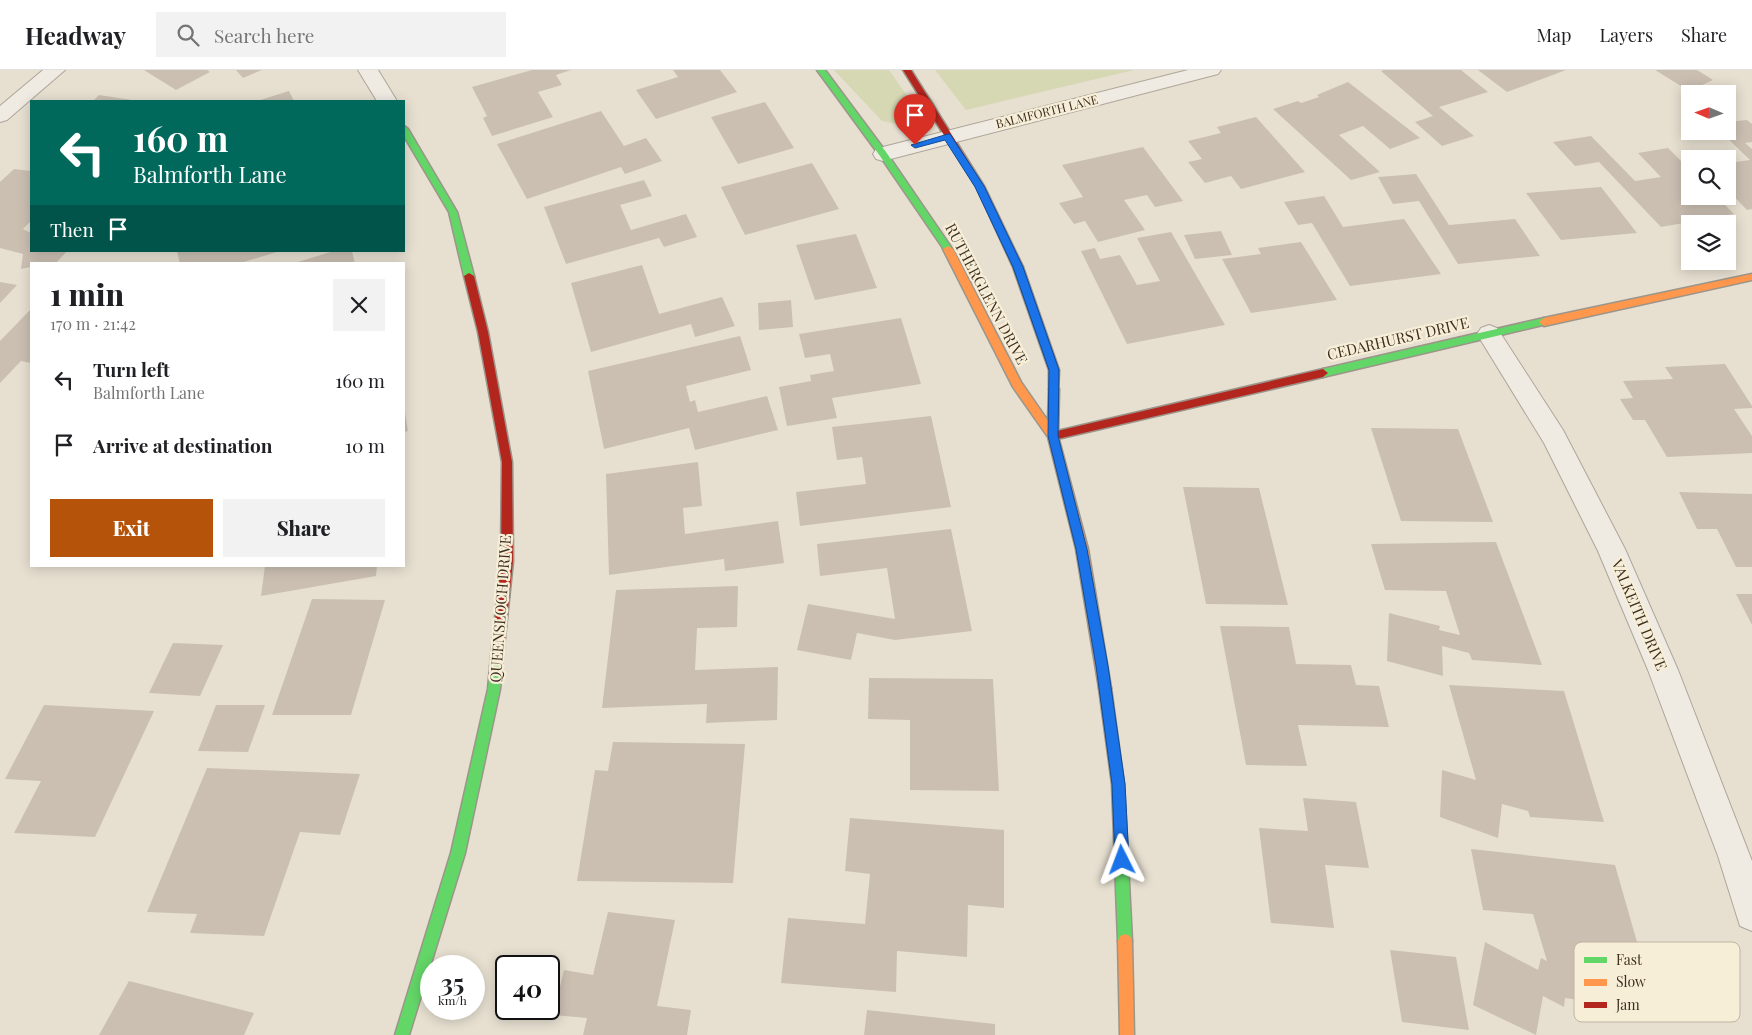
<!DOCTYPE html>
<html lang="en">
<head>
<meta charset="utf-8">
<style>
	:root { --surface:#fff; --page:#f2f2f2; --text:#202124; --muted:#757577; --line:#e0e0e0; --accent:#b45309 }
	body { margin:0; font-family:"Playfair Display",serif; background:var(--page); color:var(--text); height:100vh; display:flex; flex-direction:column; font-size:19px; white-space:nowrap }
	* { box-sizing:border-box; margin:0 }
	p { font-size:16px; color:var(--muted) }
	.icon { flex:none; width:28px; height:28px; fill:none; stroke:currentColor; stroke-width:2; stroke-linecap:round; stroke-linejoin:round }
	.map { position:relative; flex:1; overflow:hidden }
	.panel { position:absolute; left:30px; top:192px; width:375px; height:305px; display:flex; flex-direction:column; background:var(--surface); border-radius:0px; box-shadow:0 2px 12px #0003 }
	.panel>* { flex:none }
	.top-card { position:absolute; left:30px; top:30px; width:375px; height:152px; border-radius:0px; box-shadow:0 2px 12px #0003; background:#00695c; color:#fff; overflow:hidden }
	.needle { width:32px; rotate:272deg }
	.fabs { position:absolute; left:1681px; top:15px; display:grid; gap:10px }
	.fabs a { display:grid; place-items:center; width:55px; height:55px; border-radius:0px; background:var(--surface); box-shadow:0 2px 12px #0003; font-size:25px }
	.speed { position:absolute; left:420px; top:885px; display:flex; gap:10px; font-size:25px; font-weight:700; text-align:center }
	.speed>* { display:grid; place-content:center; width:65px; height:65px; border-radius:50%; background:var(--surface); box-shadow:0 2px 12px #0003; line-height:1 }
	.speed small { font-size:12px; font-weight:400 }
	.speed .limit { border:2px solid #111; border-radius:8px; background:#fff; color:#111 }
	.pin { position:absolute; display:grid; place-items:center; width:42px; height:42px; color:#fff; margin:-51px -21px; border-radius:50% 50% 50% 0; rotate:-45deg; box-shadow:0 0 5px #0007 }
	.pin .icon { rotate:45deg }
	.me { position:absolute; width:55px; margin:-28px; rotate:357deg; stroke-linejoin:round; filter:drop-shadow(0 0 4px #0008) }
	.turn { display:flex; align-items:center; gap:18px; height:105px; padding:0 20px; font-size:22px }
	.turn .icon { width:65px; height:65px; stroke-width:2.5 }
	.turn b { display:block; font-size:35px; line-height:42px }
	.then { display:flex; align-items:center; height:48px; padding:0 20px; background:#0003; gap:10px; font-size:19px }
	.round { display:grid; place-items:center; flex:none; width:52px; height:52px; border-radius:0px; background:var(--page) }
	.summary { display:flex; align-items:center; justify-content:space-between; height:85px; padding:0 20px }
	h1 { font-size:30px; font-weight:800; line-height:38px }
	.button { display:flex; gap:10px; margin-top:auto; padding:10px 20px }
	.button a { flex:1; height:58px; border-radius:0px; background:var(--accent); color:#fff; font-size:20px; font-weight:800; line-height:58px; text-align:center }
	.button a+a { background:var(--page); color:var(--text) }
	ul { padding:0; list-style:none }
	li { display:flex; align-items:center; gap:15px; height:65px; padding:0 20px }
	li div { flex:1 }
	li b { display:block; font-size:19px }
	li em { font-style:normal }
	header { display:flex; align-items:center; gap:30px; box-sizing:border-box; height:70px; padding:0 25px; background:var(--surface); border-bottom:1px solid var(--line) }
	header strong { font-size:24px }
	nav { display:flex; gap:28px; margin-inline-start:auto; font-size:18px }
	.search { width:350px; height:45px; background:var(--page); display:flex; align-items:center; gap:12px; box-sizing:border-box; padding:0 18px; border-radius:0px; color:var(--muted); font-size:19px }
	.map>svg:first-child { display:block }
</style>
</head>
<body>
<header>
<strong>Headway</strong>
<div class="search"><svg class="icon" aria-label="search" viewBox="0 0 24 24"><circle cx="10" cy="10" r="6"/><path d="M15 15l6 6"/></svg>Search here</div>
<nav><a>Map</a><a>Layers</a><a>Share</a></nav>
</header>
<div class="map">
<svg width="1752" height="965" viewBox="0 0 1752 965">
	<rect width="100%" height="100%" fill="#e7e0d1"/>
	<g fill="#d6d7b3">
		<polygon points="834,0 889,0 910,30 908,56 882,51"/>
		<polygon points="935,0 1134,0 966,40"/>
	</g>
	<g fill="#cbbfb2">
		<polygon points="144,0 207,0 210,2 176,20"/>
		<polygon points="236,0 262,0 243,8"/>
		<polygon points="532,0 571,0 556,5 562,15 538,22 553,47 492,66 483,48 487,46 472,17"/>
		<polygon points="673,0 720,0 737,22 656,49 636,20 678,7"/>
		<polygon points="1384,0 1461,0 1488,22 1439,37 1474,66 1442,76 1415,52 1433,46 1381,1"/>
		<polygon points="1478,0 1566,0 1507,22"/>
		<polygon points="1655,0 1697,0 1713,10 1689,21"/>
		<polygon points="1348,12 1420,68 1390,79 1363,56 1339,65 1380,102 1351,110 1273,39 1298,31 1301,33 1319,27 1317,25"/>
		<polygon points="289,21 294,31 257,31"/>
		<polygon points="99,25 132,30 132,31 93,31"/>
		<polygon points="765,32 794,78 738,94 711,47"/>
		<polygon points="601,41 624,76 646,68 662,91 625,104 621,97 527,129 497,74"/>
		<polygon points="1256,47 1305,102 1241,119 1231,106 1205,113 1188,92 1202,89 1188,71 1221,63 1217,57"/>
		<polygon points="1747,50 1752,54 1752,72 1745,73 1752,79 1752,139 1747,140 1728,120 1728,93 1750,90 1720,61 1728,61 1728,52"/>
		<polygon points="1591,66 1635,111 1661,107 1638,83 1668,78 1690,100 1690,126 1716,126 1734,144 1661,157 1599,92 1575,96 1553,72"/>
		<polygon points="1143,77 1183,131 1155,137 1147,125 1124,130 1145,160 1098,172 1085,151 1074,154 1059,133 1083,127 1062,95"/>
		<polygon points="812,93 839,139 745,165 721,117"/>
		<polygon points="14,99 31,101 31,151 23,159 31,163 31,181 67,181 57,192 31,194 31,197 21,199 23,184 0,178 0,112"/>
		<polygon points="1416,104 1449,155 1515,149 1540,186 1458,194 1419,131 1393,134 1378,107"/>
		<polygon points="644,110 652,126 620,135 631,160 686,144 697,167 664,177 659,168 566,194 544,137"/>
		<polygon points="1601,117 1637,163 1561,170 1526,123"/>
		<polygon points="1324,126 1343,157 1404,149 1441,204 1350,216 1312,153 1298,155 1284,132"/>
		<polygon points="1221,161 1232,185 1195,189 1184,165"/>
		<polygon points="1171,162 1225,255 1127,274 1081,181 1095,178 1100,189 1120,185 1137,215 1160,211 1137,168"/>
		<polygon points="856,164 877,218 815,230 796,175"/>
		<polygon points="1301,172 1337,230 1251,243 1222,189 1261,184 1258,178"/>
		<polygon points="177,181 277,181 277,182 237,194 180,194"/>
		<polygon points="334,181 352,181 355,194 291,194"/>
		<polygon points="642,195 659,244 722,227 735,256 695,267 691,254 591,282 571,213"/>
		<polygon points="0,212 17,215 0,233"/>
		<polygon points="791,230 793,257 759,260 758,233"/>
		<polygon points="31,239 31,293 21,291 0,313 0,271"/>
		<polygon points="901,248 921,314 832,328 837,348 787,356 779,317 811,311 810,305 834,301 830,284 805,288 799,264"/>
		<polygon points="740,266 751,300 686,316 690,332 695,330 698,342 767,326 778,360 695,380 689,358 604,379 588,301"/>
		<polygon points="1725,294 1752,336 1752,338 1734,339 1752,366 1752,383 1667,387 1645,350 1633,350 1620,329 1633,328 1623,311 1673,309 1665,297"/>
		<polygon points="404,337 408,361 404,362"/>
		<polygon points="931,346 951,437 800,456 796,422 866,414 862,387 837,390 832,357"/>
		<polygon points="1371,358 1458,359 1493,452 1401,451"/>
		<polygon points="698,392 702,436 683,438 685,464 778,451 784,493 725,501 724,489 609,505 606,404"/>
		<polygon points="1183,417 1259,418 1288,535 1206,534"/>
		<polygon points="1679,422 1752,424 1752,497 1736,497 1717,459 1697,459"/>
		<polygon points="951,459 972,561 895,570 857,563 851,590 797,580 808,534 895,549 887,498 820,506 817,474"/>
		<polygon points="1496,472 1542,595 1472,590 1469,583 1442,576 1443,606 1387,591 1389,543 1440,556 1439,560 1460,565 1446,521 1385,520 1371,474"/>
		<polygon points="265,496 377,496 376,506 261,526"/>
		<polygon points="738,516 737,557 697,558 695,600 778,597 777,650 706,653 707,634 602,638 616,520"/>
		<polygon points="1736,524 1752,524 1752,555"/>
		<polygon points="312,529 385,530 351,645 272,645"/>
		<polygon points="1220,556 1289,557 1296,594 1351,595 1356,615 1379,616 1389,657 1298,655 1307,696 1246,695"/>
		<polygon points="173,573 223,575 200,626 149,623"/>
		<polygon points="869,608 993,609 999,721 910,720 910,650 868,649"/>
		<polygon points="1449,615 1564,621 1604,752 1530,747 1528,741 1502,734 1498,768 1440,747 1442,700 1476,710"/>
		<polygon points="44,635 154,641 95,767 14,763 41,711 5,709"/>
		<polygon points="216,635 265,635 248,682 198,681"/>
		<polygon points="613,672 745,674 733,813 577,811 595,700 608,701"/>
		<polygon points="207,698 360,704 340,765 300,762 264,866 190,863 197,844 147,842"/>
		<polygon points="1303,728 1356,732 1369,798 1325,795 1334,858 1271,853 1259,758 1308,761"/>
		<polygon points="850,748 1004,760 1004,838 968,835 967,887 897,881 896,922 781,913 788,848 865,854 870,804 845,801"/>
		<polygon points="1471,779 1615,795 1657,942 1565,928 1564,937 1543,926 1536,965 1473,935 1485,872 1538,900 1541,888 1547,891 1533,844 1483,840"/>
		<polygon points="608,842 675,850 657,936 691,940 687,965 583,965 587,948 553,945 564,900 593,905"/>
		<polygon points="1390,880 1456,887 1469,960 1402,952"/>
		<polygon points="129,911 254,943 244,965 99,965"/>
		<polygon points="867,940 995,954 995,965 864,965"/>
	</g>
	<g fill="none" stroke-linecap="round" stroke-linejoin="round">
		<g stroke="#ada599" stroke-width="2">
			<g id="street">
				<polygon points="43,0 65,0 7,50 0,52 0,36"/>
				<polygon points="358,0 378,0 397,31 377,31"/>
				<polygon points="1188,0 1221,0 1218,4 883,91 876,89 873,84 876,79 883,77"/>
				<polygon points="1489,255 1497,258 1563,360 1625,479 1678,600 1752,791 1752,861 1740,856 1718,786 1648,600 1598,481 1544,373 1477,264 1481,258"/>
			</g>
		</g>
		<g stroke="#9c958a" stroke-width="3">
			<g id="fast">
				<polygon points="817,0 825,0 886,82 951,177 951,181 945,181 880,86"/>
				<polygon points="404,56 408,59 457,142 474,206 472,208 469,209 464,206 449,142 404,66"/>
				<polygon points="1544,248 1549,252 1547,254 1323,307 1318,303 1323,299"/>
				<polygon points="498,572 502,573 504,577 500,619 465,783 409,965 395,965 451,783 488,619 492,577 494,573"/>
				<polygon points="1105,612 1109,614 1111,618 1124,714 1132,871 1130,876 1125,878 1120,876 1118,871 1112,714 1099,618 1101,614"/>
			</g>
		</g>
		<g stroke="#9c958a" stroke-width="3">
			<g id="slow">
				<polygon points="948,176 953,179 1021,312 1048,351 1049,319 1054,315 1059,319 1058,366 1088,479 1111,618 1109,622 1105,624 1101,622 1099,618 1076,479 1048,367 1013,317 943,179"/>
				<polygon points="1752,204 1752,210 1544,256 1539,252 1544,248"/>
				<polygon points="1125,864 1130,866 1132,871 1134,965 1120,965 1118,871 1120,866"/>
			</g>
		</g>
		<g stroke="#9c958a" stroke-width="3">
			<g id="jam">
				<polygon points="903,0 911,0 984,116 1023,197 1059,300 1058,322 1054,323 1049,319 1049,300 1013,197 976,116"/>
				<polygon points="469,203 474,206 488,262 512,392 513,491 504,577 502,581 498,582 494,581 492,577 501,491 502,392 478,262 464,206"/>
				<polygon points="1323,299 1328,303 1323,307 1053,370 1048,366 1053,362"/>
			</g>
		</g>
		<use href="#street" fill="#efebe3" fill-rule="evenodd"/>
		<use href="#fast" fill="#63d668" fill-rule="evenodd"/>
		<use href="#slow" fill="#ff974d" fill-rule="evenodd"/>
		<use href="#jam" fill="#b3261e" fill-rule="evenodd"/>
	</g>
	<polygon fill="#1a73e8" stroke="#114b97" points="948,64 950,64 984,116 1023,197 1059,300 1058,366 1087,479 1108,596 1125,714 1129,790 1127,794 1122,796 1117,794 1115,790 1112,714 1096,596 1076,479 1048,366 1049,300 1013,197 975,117 945,70 915,78 911,75"/>
	<g text-anchor="middle" stroke-width="4.5" stroke-linejoin="round" paint-order="stroke">
		<g font-size="12" fill="#3d2e20" stroke="#f7eed8">
			<text transform="translate(1047 42) rotate(-14)" y="4">BALMFORTH LANE</text>
		</g>
		<g font-size="15" fill="#3d2e20" stroke="#f7eed8">
			<text transform="translate(986 224) rotate(62)" y="5">RUTHERGLENN DRIVE</text>
			<text transform="translate(1398 269) rotate(-13)" y="5">CEDARHURST DRIVE</text>
			<text transform="translate(501 539) rotate(-86)" y="5">QUEENSLOCH DRIVE</text>
			<text transform="translate(1639 545) rotate(67)" y="5">VALKEITH DRIVE</text>
		</g>
	</g>
	<rect x="1574" y="872" width="166" height="80" rx="8" fill="#f7eed8" stroke="#bfb4a1" stroke-width="1"/>
	<rect x="1584" y="887" width="23" height="6" fill="#63d668"/>
	<rect x="1584" y="909" width="23" height="7" fill="#ff974d"/>
	<rect x="1584" y="932" width="23" height="6" fill="#b3261e"/>
	<g font-size="14" fill="#3d2e20">
		<text x="1616" y="895">Fast</text>
		<text x="1616" y="917">Slow</text>
		<text x="1616" y="940">Jam</text>
	</g>
</svg>
<div class="fabs">
<a><svg class="needle" viewBox="-14 -14 28 28"><path d="M0-13l5 13h-10z" fill="#e53935"/><path d="M0 13l5-13h-10z" fill="#757577"/></svg></a>
<a><svg class="icon" aria-label="search" viewBox="0 0 24 24"><circle cx="10" cy="10" r="6"/><path d="M15 15l6 6"/></svg></a>
<a><svg class="icon" aria-label="layers" viewBox="0 0 24 24"><path d="M12 4l9 5-9 5-9-5zM3 14l9 5 9-5"/></svg></a>
</div>
<div class="speed"><div>35<small>km/h</small></div><div class="limit">40</div></div>
<div class="pin" style="left:915px;top:75px;background:#d93025"><svg class="icon" aria-label="arrive" viewBox="0 0 24 24"><path d="M6 21V4h12l-3 4 3 4H6"/></svg></div>
<svg class="me" style="left:1122px;top:790px" viewBox="-20 -20 40 40"><path d="M0-17L14 15 0 8-14 15z" fill="#1a73e8" stroke="#fff" stroke-width="4"/></svg>
<div class="top-card">
<div class="turn"><svg class="icon" aria-label="left" viewBox="0 0 24 24"><path d="M17 20v-9H6M10 6l-5 5 5 5"/></svg><div><b>160 m</b>Balmforth Lane</div></div>
<div class="then">Then<svg class="icon" aria-label="arrive" viewBox="0 0 24 24"><path d="M6 21V4h12l-3 4 3 4H6"/></svg></div>
</div>
<section class="panel">
<div class="summary"><div><h1>1 min</h1><p>170 m · 21:42</p></div><a class="round"><svg class="icon" aria-label="close" viewBox="0 0 24 24"><path d="M6 6l12 12M18 6L6 18"/></svg></a></div>
<ul>
<li><svg class="icon" aria-label="left" viewBox="0 0 24 24"><path d="M17 20v-9H6M10 6l-5 5 5 5"/></svg><div><b>Turn left</b><p>Balmforth Lane</p></div><em>160 m</em></li>
<li><svg class="icon" aria-label="arrive" viewBox="0 0 24 24"><path d="M6 21V4h12l-3 4 3 4H6"/></svg><div><b>Arrive at destination</b></div><em>10 m</em></li>
</ul>
<div class="button"><a>Exit</a><a>Share</a></div>
</section>
</div>
</body>
</html>
